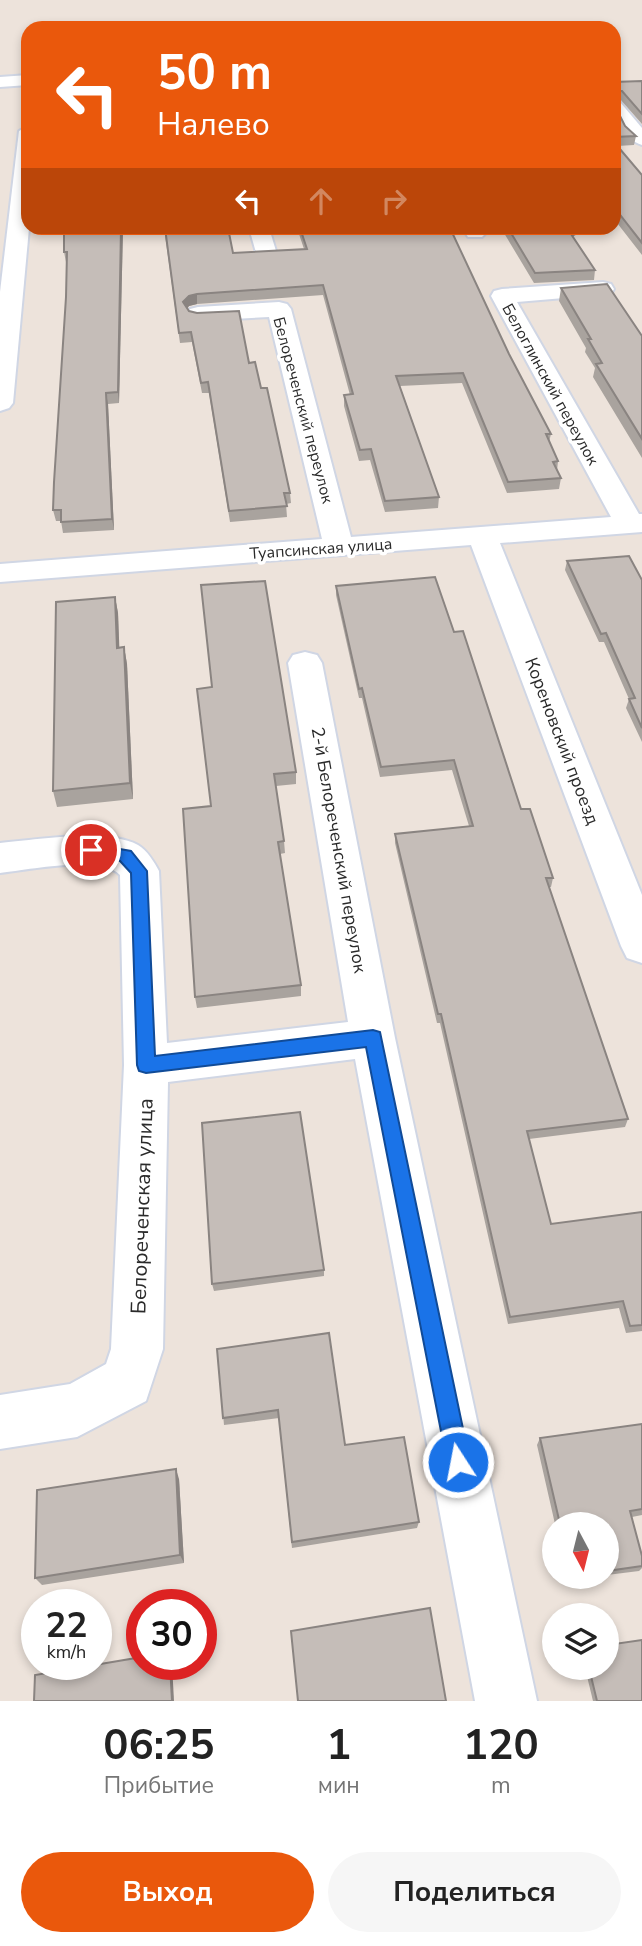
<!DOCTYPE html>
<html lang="ru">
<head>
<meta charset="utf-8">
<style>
	:root { --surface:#fff; --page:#f6f6f6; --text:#222; --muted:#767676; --accent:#ea580c }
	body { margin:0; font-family:"Nunito Sans",sans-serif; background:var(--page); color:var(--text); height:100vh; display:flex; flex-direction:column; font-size:26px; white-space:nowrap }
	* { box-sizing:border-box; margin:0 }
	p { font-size:23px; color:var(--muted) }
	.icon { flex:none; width:38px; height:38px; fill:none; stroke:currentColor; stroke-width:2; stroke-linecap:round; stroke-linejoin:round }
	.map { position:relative; height:1701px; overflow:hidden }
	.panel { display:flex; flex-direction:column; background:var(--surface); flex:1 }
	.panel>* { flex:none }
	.top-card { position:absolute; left:21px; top:21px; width:600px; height:214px; border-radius:21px; box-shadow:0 4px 10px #0003; background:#ea580c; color:#fff; overflow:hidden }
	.needle { width:46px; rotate:173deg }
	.tools { position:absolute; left:542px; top:1512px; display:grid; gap:14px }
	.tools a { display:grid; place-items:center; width:77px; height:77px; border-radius:50%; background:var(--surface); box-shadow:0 4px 10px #0003; font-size:35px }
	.speed { position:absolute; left:21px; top:1589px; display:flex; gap:14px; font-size:35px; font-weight:700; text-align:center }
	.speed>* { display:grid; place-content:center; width:91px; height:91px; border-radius:50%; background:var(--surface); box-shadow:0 4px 10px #0003; line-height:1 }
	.speed small { font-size:18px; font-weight:400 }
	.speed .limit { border:10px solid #d22; background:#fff; color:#111 }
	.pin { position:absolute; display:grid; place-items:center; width:60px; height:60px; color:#fff; margin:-30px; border:4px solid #fff; border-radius:50%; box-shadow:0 2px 7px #0007 }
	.me { position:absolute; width:77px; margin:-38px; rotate:349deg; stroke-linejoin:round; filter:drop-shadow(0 0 5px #0008) }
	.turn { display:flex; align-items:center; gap:24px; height:147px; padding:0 21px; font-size:32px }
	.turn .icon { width:91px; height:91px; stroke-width:2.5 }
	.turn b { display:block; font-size:49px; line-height:60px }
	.lanes { display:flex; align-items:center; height:66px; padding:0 21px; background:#0003; justify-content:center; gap:35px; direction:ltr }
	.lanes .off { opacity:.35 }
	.eta { display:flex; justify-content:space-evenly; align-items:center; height:119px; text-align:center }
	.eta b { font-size:42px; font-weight:700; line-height:49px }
	.primary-button { display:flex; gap:14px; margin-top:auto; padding:14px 21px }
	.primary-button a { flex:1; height:80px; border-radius:42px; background:var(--accent); color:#fff; font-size:28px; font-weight:700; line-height:80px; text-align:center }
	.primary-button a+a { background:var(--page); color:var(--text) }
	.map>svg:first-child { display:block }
</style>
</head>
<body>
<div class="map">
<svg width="642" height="1701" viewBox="0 0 642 1701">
	<rect width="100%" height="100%" fill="#ede3db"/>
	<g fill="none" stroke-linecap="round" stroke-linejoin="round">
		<g stroke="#d0d6e4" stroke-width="4">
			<g id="street">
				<polygon points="28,75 28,85 0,87 0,77"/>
				<path d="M614 101 620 102 642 128V145C624 140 614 117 614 101Z"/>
				<polygon points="28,126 29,228 13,403 9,408 0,411 0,292 19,131"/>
				<polygon points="249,228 269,228 276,251 273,256 257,256"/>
				<polygon points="462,228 482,228 486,233 482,237 468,237"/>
				<polygon points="603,282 611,284 614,289 611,294 517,302 639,514 642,514 642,532 500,543 642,895 642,963 627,958 621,946 471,545 0,582 0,564 322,539 269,317 198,321 190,319 186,314 190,309 198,307 279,302 287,304 291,309 351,537 611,517 491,296 494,291 502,289"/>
				<path d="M305 652 317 655 322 663 395 1038 537 1701H475L355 1059 168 1082 163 1349 146 1401 77 1437 0 1449V1395L70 1384 106 1364 111 1349 124 1065 120 875C101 855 27 870 0 873V843C36 840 106 828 138 845 147 850 154 862 159 871L167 1043 348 1022 288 663 293 655Z"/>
			</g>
		</g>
		<use href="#street" fill="#fff" fill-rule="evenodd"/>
	</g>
	<g fill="#a9a39e">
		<polygon points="642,81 642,124 620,99 614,99 614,82"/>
		<polygon points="614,99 615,106 625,126 636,136 634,145 617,146 642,175 642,255 614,219"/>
		<polygon points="64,228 123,228 119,403 108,404 114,530 63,533 61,521 56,521 53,510 66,297 67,262 66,262 64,252"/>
		<polygon points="164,228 233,253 304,249 297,228 450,228 509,354 551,434 549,442 558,461 557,471 561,478 559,489 507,493 462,383 400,386 439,497 438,508 385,512 370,460 359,461 344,406 344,395 350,395 323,295 197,304 189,306 187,309 189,311 249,363 261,388 290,493 291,503 286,504 287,517 230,522 209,393 202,393 192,342 180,343"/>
		<polygon points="501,228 585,228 573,237 595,270 594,280 534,283"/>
		<polygon points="561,288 642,336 642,458 593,377 595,368 585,352 586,348 559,301"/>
		<polygon points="567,561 642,580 642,742 626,708 629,699 604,642 599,642 565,570"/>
		<polygon points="336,586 454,632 521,809 553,878 551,887 549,887 628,1119 625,1127 529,1139 551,1224 642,1212 642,1331 626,1333 619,1308 508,1324 440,1023 437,1023 395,843 395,834 469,826 452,770 380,777 362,698 359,698 336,595"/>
		<polygon points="115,597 118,613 119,648 124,647 127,664 133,799 57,807 53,791"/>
		<polygon points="197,689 296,772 296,784 276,786 284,841 285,853 280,854 301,985 301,996 197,1008 195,997 211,806"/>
		<polygon points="324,1270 324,1276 214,1291 212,1284"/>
		<polygon points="217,1349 345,1445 419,1522 417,1528 292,1548 279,1418 224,1425"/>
		<polygon points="642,1424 642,1515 632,1517 642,1556 642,1568 639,1571 607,1575 607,1524 555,1524 537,1445 540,1438"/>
		<polygon points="179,1479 184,1563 42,1585 35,1578"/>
		<polygon points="567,1577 596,1577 568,1581"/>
		<polygon points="585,1668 607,1668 642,1701 593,1701"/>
	</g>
	<g fill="#8a8481">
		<polygon points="121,228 123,228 119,403 118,392"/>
		<polygon points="573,228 585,228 567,240 569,231"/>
		<polygon points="197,294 197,304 189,306 184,312 183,302 189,296"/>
		<polygon points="106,393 108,404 114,530 112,519"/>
		<polygon points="115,597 118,613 120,664 117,648"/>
		<polygon points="124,647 127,664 133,799 130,783"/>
		<polygon points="176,1469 179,1479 184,1563 180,1555"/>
		<polygon points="170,1664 172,1664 174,1701 172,1701"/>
	</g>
	<g fill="#c5bdb8" stroke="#8a8481" stroke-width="2">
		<polygon points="642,81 642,114 622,91 614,91 614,82"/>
		<polygon points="614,99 615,106 625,126 636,136 614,137"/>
		<polygon points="614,142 642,175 642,243 614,207"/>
		<polygon points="64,228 121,228 118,392 106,393 112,519 61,522 61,510 53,510 54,482 66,297 67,252 64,252"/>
		<polygon points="165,228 228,228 233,253 307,249 300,228 450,228 509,354 551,434 546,434 558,461 553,462 561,478 508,482 463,373 396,376 439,497 385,501 371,449 360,450 344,395 353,394 323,285 197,294 189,296 183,302 189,311 197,313 239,311 249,363 255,362 261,388 267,388 290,493 284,493 287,506 229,511 208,382 201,383 191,332 179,333"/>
		<polygon points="508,228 573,228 569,231 595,270 535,273"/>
		<polygon points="607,284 642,336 642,439 596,364 602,363 588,339 591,339 561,288"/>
		<polygon points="629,556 642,580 642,728 629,699 635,698 606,633 601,634 567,561"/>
		<polygon points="435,577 454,632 463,631 521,809 530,809 553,878 546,878 628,1119 527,1131 551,1224 642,1212 642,1325 630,1326 623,1301 510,1317 441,1014 438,1014 395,834 473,826 454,760 381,767 362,688 359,689 336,586"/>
		<polygon points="265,581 296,772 274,774 284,841 278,842 301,985 195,997 183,809 211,806 197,689 212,687 201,585"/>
		<polygon points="115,597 117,648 124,647 130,783 53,791 56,602"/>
		<polygon points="300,1112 324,1270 212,1284 202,1123"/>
		<polygon points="329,1333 345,1445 404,1437 419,1522 292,1542 278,1410 223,1418 217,1349"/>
		<polygon points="642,1424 642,1509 630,1511 642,1556 642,1566 607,1571 607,1524 560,1524 540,1438"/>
		<polygon points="176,1469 180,1555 35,1578 37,1490"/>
		<polygon points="430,1608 446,1701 298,1701 291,1631"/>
		<polygon points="642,1640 642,1701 597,1701 589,1668 607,1668 607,1645"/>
		<polygon points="142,1657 142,1664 170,1664 172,1701 34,1701 35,1675"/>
	</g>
	<polygon fill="#1a73e8" stroke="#114b97" stroke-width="2" points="91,844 131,851 147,871 155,1056 373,1030 380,1032 470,1462 466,1470 458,1474 450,1470 447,1462 366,1047 146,1073 139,1071 137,1065 131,873 120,861 86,855 83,850"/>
	<g text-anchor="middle" stroke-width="7" stroke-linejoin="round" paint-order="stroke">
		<g font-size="16" fill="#2a2a2a" stroke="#fff">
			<text transform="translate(551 384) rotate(61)" y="6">Белоглинский переулок</text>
			<text transform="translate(304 410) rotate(75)" y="6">Белореченский переулок</text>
			<text transform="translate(321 548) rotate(-4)" y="6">Туапсинская улица</text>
		</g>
		<g font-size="18" fill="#2a2a2a" stroke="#fff">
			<text transform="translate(562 741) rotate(69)" y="6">Кореновский проезд</text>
			<text transform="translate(339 850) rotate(80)" y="6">2-й Белореченский переулок</text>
		</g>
		<g font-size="21" fill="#2a2a2a" stroke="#fff">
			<text transform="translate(142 1206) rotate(-88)" y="7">Белореченская улица</text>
		</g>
	</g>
</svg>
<div class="tools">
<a><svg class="needle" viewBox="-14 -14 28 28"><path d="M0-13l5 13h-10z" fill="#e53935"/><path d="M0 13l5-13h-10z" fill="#767676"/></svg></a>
<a><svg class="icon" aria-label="layers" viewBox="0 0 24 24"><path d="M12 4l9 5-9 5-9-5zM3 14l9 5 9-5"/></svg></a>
</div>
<div class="speed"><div>22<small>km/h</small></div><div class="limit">30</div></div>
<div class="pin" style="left:91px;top:850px;background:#d93025"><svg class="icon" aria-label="arrive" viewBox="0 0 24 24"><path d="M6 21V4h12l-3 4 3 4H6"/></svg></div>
<svg class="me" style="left:458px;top:1462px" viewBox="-20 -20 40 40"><circle r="17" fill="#1a73e8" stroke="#fff" stroke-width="3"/><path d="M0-11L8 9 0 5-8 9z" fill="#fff"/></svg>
<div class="top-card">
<div class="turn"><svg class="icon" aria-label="left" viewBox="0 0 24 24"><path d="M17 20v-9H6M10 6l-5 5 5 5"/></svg><div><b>50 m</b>Налево</div></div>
<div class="lanes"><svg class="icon" aria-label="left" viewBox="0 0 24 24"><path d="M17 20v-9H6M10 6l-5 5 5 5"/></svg><svg class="icon off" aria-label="ahead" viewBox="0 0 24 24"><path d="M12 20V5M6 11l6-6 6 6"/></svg><svg class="icon off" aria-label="right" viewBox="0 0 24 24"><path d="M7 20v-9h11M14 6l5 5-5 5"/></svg></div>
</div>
</div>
<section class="panel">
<div class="eta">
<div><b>06:25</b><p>Прибытие</p></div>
<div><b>1</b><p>мин</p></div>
<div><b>120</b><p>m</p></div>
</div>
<div class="primary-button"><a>Выход</a><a>Поделиться</a></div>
</section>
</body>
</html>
